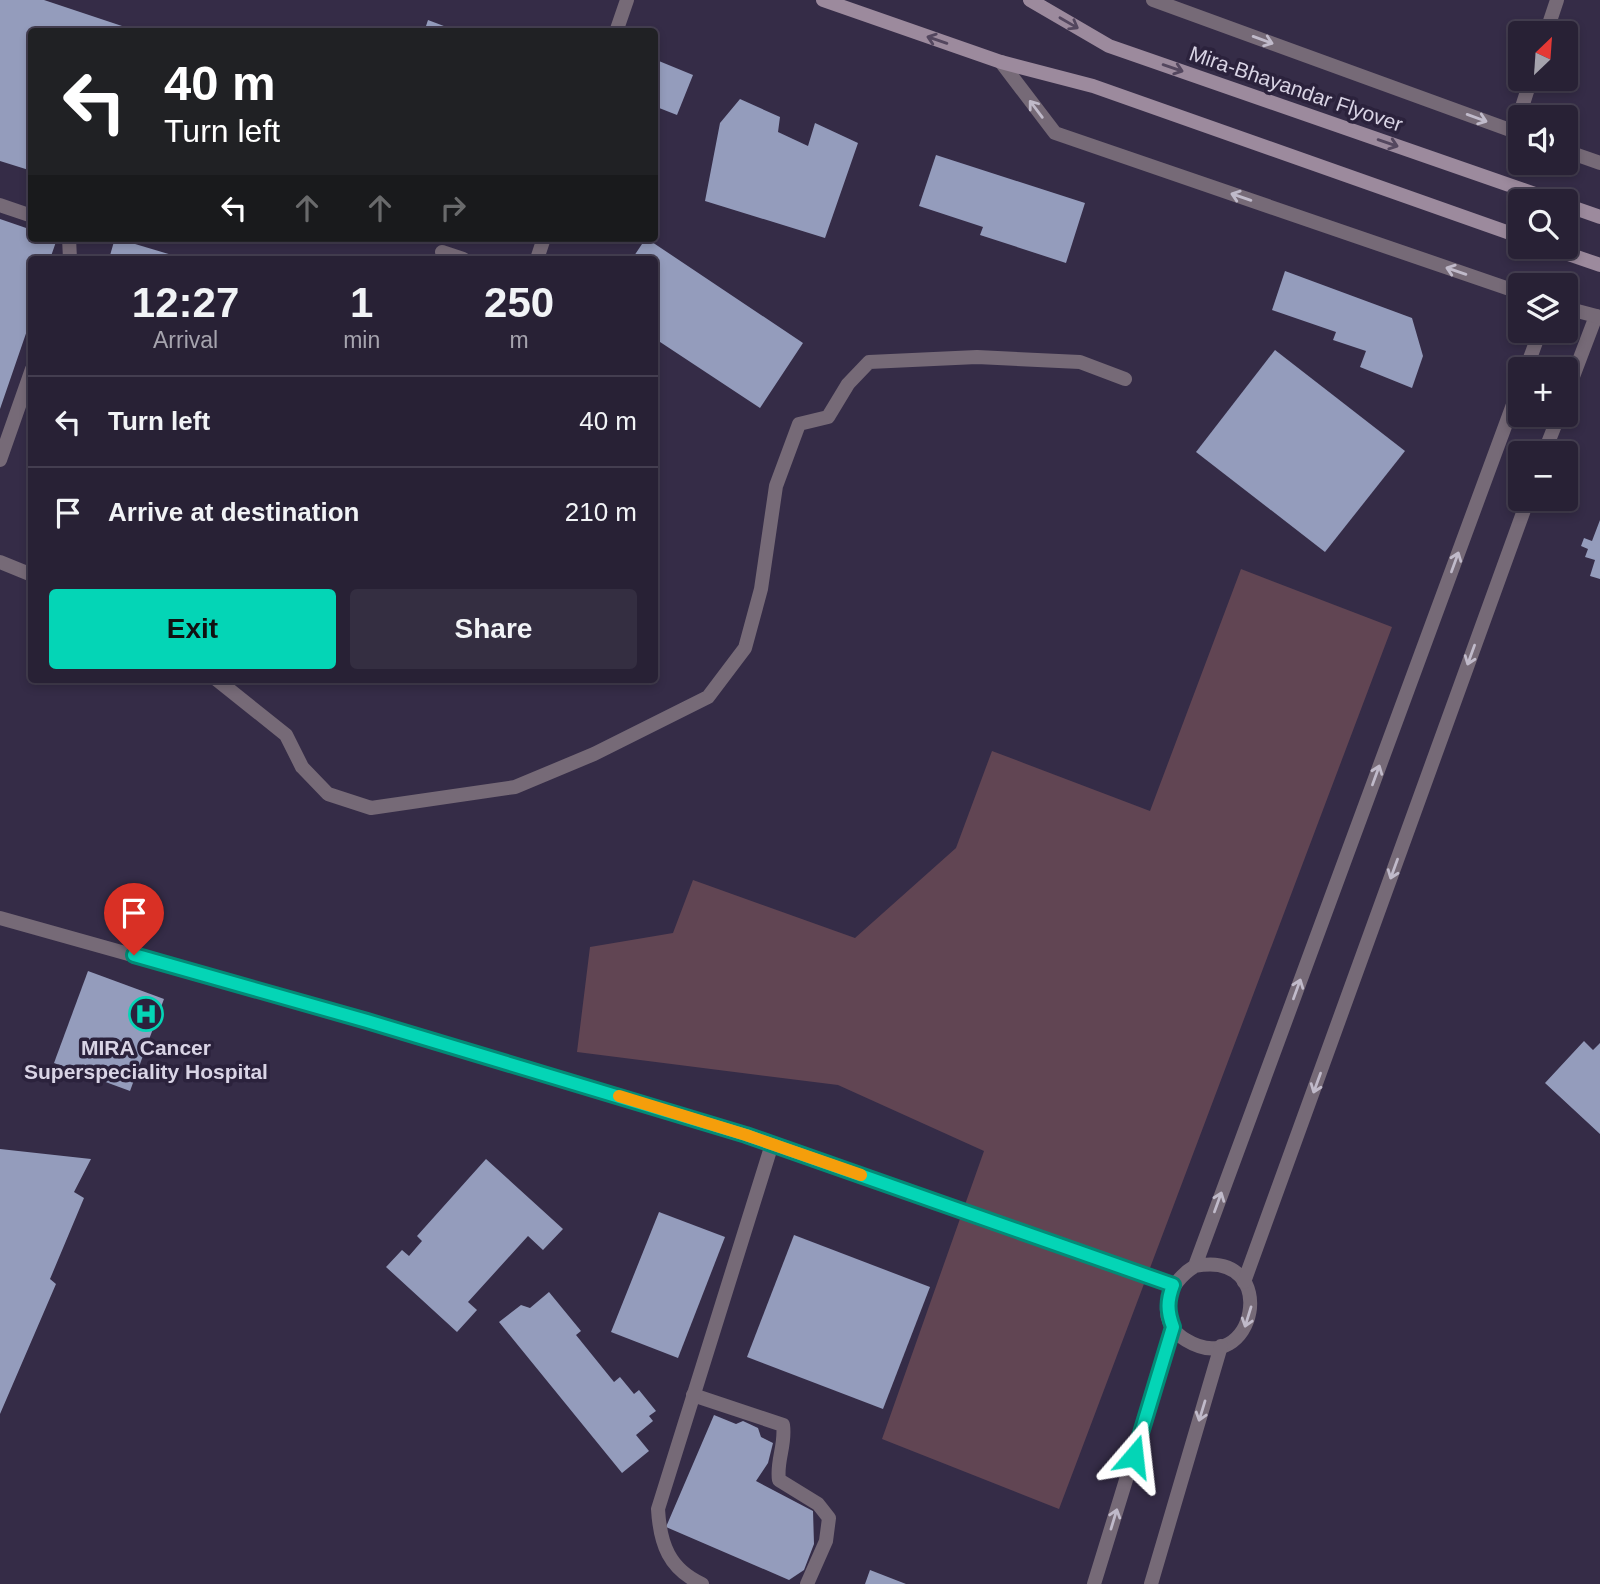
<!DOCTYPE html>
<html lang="en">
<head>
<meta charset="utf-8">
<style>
	:root { --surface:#282135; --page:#342e41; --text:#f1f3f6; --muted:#a5a3ad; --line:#443e50; --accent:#04d5b6 }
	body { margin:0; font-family:Helvetica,sans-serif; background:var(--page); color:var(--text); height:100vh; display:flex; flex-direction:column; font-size:26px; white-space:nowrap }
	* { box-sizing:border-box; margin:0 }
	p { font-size:23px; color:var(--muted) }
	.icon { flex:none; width:38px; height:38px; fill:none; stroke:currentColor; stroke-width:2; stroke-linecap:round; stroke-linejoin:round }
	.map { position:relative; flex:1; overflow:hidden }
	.details { position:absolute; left:28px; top:256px; width:630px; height:427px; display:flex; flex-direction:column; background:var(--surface); border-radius:7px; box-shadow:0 4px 10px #0003,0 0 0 2px var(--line) }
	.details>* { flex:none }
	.guide { position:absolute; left:28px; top:28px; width:630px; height:214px; border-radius:7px; box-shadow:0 4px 10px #0003,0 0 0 2px var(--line); background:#202124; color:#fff; overflow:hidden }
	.needle { width:46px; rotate:25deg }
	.buttons { position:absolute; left:1508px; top:21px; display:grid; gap:14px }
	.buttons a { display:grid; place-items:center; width:70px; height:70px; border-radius:7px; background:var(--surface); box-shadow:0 4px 10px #0003,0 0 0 2px var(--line); font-size:35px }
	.pin { position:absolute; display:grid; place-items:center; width:60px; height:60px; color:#fff; margin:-72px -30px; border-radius:50% 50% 50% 0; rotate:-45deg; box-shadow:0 0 7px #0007 }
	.pin .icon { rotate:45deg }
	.me { position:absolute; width:77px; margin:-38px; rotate:17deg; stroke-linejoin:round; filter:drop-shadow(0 0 5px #0008) }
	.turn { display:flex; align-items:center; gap:24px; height:147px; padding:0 21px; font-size:32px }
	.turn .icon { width:91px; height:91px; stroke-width:2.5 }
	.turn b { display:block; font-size:49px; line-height:60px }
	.lanes { display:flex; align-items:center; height:66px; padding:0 21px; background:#0003; justify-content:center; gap:35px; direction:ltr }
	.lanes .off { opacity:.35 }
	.eta { display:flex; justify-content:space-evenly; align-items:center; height:119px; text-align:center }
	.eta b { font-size:42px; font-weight:800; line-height:49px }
	.action { display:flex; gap:14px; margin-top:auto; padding:14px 21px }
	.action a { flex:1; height:80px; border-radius:7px; background:var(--accent); color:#111; font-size:28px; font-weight:800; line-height:80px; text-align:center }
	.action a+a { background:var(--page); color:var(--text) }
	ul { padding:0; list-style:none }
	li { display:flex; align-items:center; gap:21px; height:91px; padding:0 21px; border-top:2px solid var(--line) }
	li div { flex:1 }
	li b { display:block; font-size:26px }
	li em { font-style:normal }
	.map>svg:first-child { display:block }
</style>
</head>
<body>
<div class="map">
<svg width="1600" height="1584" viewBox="0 0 1600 1584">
	<rect width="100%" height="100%" fill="#352c47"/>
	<polygon fill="#614553" points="1241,569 1392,627 1059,1509 882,1439 984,1151 838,1085 577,1052 590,947 673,933 693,880 855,938 956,848 992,751 1150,811"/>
	<g fill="#949cbc">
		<polygon points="0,0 44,0 137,31 32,32 32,171 0,161"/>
		<polygon points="428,20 457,31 457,32 424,32"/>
		<polygon points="654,59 693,75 677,115 654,106"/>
		<polygon points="740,99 780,117 778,132 808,146 815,123 858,143 825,238 705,201 720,123"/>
		<polygon points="936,155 1085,203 1066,263 980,235 983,227 919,206"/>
		<polygon points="0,219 32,230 32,238 57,239 50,259 32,259 32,316 0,409"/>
		<polygon points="115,238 182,258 182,259 109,259"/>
		<polygon points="480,238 496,238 494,244"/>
		<polygon points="646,238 803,343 760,408 654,338 654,259 632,259"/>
		<polygon points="1285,271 1412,318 1423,356 1412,388 1360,367 1366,351 1333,340 1336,332 1272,310"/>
		<polygon points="1275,350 1405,451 1325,552 1196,452"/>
		<polygon points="1600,520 1600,579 1590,576 1595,560 1585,557 1588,549 1581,546 1584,538 1592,541"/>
		<polygon points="88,971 164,999 130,1091 54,1063"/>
		<polygon points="1584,1041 1593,1050 1600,1043 1600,1134 1545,1083"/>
		<polygon points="0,1149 91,1159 74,1192 84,1198 50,1279 56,1284 0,1414"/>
		<polygon points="486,1159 563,1229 543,1250 528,1236 468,1302 477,1310 457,1332 386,1267 402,1250 409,1256 422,1241 417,1236"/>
		<polygon points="659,1212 725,1237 678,1358 611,1332"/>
		<polygon points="794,1235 930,1287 883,1409 747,1357"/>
		<polygon points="549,1292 581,1331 576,1335 614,1382 620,1377 634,1394 639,1390 656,1411 649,1416 653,1421 636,1435 649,1451 622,1473 499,1322 521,1305 530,1308"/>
		<polygon points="714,1415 736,1424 743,1421 758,1428 761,1437 773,1443 768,1463 756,1481 813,1511 814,1544 804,1570 789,1580 666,1527"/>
		<polygon points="870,1570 906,1584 865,1584"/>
	</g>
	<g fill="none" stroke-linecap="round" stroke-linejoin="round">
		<g stroke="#766a77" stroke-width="14">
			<polyline points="1546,33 1557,0"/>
			<polyline points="1514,132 1531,79"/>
			<polyline points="0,562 32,575"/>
			<polyline points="216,679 286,735 302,767 328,794 371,808 515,787 594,754 708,697 745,648 761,589 776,486 799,424 828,417 848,384 869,362 977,357 1080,362 1125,379"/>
		</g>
		<g stroke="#766a77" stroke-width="14">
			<polyline points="616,32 627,0"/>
			<polyline points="0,205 32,216"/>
			<polyline points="69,238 70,259"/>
			<polyline points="442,252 463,259"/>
			<polyline points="537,259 544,238"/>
			<polyline points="1526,369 1540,331"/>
			<polyline points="1566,395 1596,316"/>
			<polyline points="1544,453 1559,415"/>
			<polyline points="0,460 32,369"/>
			<polyline points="0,918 367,1021 745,1135 1173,1285"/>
			<path d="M1195 1266C1283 1249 1255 1382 1186 1340 1153 1320 1167 1283 1195 1266L1521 383"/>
			<polyline points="1244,1282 1528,499"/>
			<path d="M693 1395 783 1425C786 1445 776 1461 779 1480L818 1504 829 1518 826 1541 807 1584"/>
			<path d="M702 1584C669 1569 660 1544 658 1509L772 1144"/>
			<polyline points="1094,1584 1173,1327"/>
			<polyline points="1151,1584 1221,1346"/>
		</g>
		<g stroke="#766a77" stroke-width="14">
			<polyline points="1153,0 1521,134"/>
			<polyline points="1001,62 1055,133 1521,293"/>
			<polyline points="1566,151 1600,163"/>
			<polyline points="1566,308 1600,317"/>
		</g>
		<g stroke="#9c8a9d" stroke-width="14">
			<polyline points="823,0 1001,62 1093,86 1521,237"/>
			<polyline points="1030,0 1109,46 1555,201"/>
			<polyline points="1566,205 1600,217"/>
			<polyline points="1548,247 1600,265"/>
		</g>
	</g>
	<defs><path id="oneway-shaft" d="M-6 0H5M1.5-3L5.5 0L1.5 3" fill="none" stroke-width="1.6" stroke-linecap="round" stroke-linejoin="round" transform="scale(1.75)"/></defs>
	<g stroke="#53465e">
		<use href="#oneway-shaft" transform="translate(1069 23) rotate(30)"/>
		<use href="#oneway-shaft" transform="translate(937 40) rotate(-161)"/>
		<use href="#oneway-shaft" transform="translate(1173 68) rotate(19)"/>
		<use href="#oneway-shaft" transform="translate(1388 143) rotate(19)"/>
	</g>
	<g stroke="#c0baca">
		<use href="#oneway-shaft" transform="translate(1263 40) rotate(20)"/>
		<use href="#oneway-shaft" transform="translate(1036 109) rotate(-127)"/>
		<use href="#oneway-shaft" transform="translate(1477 118) rotate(20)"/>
		<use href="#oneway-shaft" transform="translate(1241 197) rotate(-161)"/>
		<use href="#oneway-shaft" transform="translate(1456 271) rotate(-161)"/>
		<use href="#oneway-shaft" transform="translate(1455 562) rotate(-70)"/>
		<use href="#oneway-shaft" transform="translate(1471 655) rotate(110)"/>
		<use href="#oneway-shaft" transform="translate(1376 775) rotate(-70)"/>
		<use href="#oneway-shaft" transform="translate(1394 869) rotate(110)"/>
		<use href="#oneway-shaft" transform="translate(1297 989) rotate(-70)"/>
		<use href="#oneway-shaft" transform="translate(1317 1083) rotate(110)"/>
		<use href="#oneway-shaft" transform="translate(1218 1202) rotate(-70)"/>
		<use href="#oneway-shaft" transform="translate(1248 1317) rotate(107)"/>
		<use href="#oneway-shaft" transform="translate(1202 1411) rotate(107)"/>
		<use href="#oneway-shaft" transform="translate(1114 1519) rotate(-73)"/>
	</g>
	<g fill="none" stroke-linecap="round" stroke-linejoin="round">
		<g stroke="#038a76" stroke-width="18">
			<path id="route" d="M134 955 367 1021 746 1135 1173 1285C1167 1301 1167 1311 1173 1327L1134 1456"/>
		</g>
		<use href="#route" stroke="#04d5b6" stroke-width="12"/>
		<polyline stroke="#f59e0b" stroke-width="12" points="619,1096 746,1135 861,1175"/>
	</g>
	<defs>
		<g id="hospital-ring" transform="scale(1.75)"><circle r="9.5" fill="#2b223c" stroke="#04d5b6" stroke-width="1.5"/><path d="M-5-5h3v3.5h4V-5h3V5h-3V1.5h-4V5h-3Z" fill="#04d5b6"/></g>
	</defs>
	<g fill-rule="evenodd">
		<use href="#hospital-ring" x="146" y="1014"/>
	</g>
	<g text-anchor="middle" stroke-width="7" stroke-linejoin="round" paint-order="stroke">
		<g font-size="21" fill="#d9d4e5" stroke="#2b223c">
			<text transform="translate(1296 89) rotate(19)" y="7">Mira-Bhayandar Flyover</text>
		</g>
		<g font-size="21" font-weight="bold" fill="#d9d4e5" stroke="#2b223c">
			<text x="146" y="1055">MIRA Cancer<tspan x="146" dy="24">Superspeciality Hospital</tspan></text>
		</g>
	</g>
</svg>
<div class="buttons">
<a><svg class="needle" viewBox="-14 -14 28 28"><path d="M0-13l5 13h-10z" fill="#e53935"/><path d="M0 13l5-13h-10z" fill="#a5a3ad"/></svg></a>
<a><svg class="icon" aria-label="sound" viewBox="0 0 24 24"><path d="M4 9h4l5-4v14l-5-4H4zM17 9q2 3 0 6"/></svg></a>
<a><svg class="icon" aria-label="search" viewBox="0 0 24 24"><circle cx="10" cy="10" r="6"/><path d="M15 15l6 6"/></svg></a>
<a><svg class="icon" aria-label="layers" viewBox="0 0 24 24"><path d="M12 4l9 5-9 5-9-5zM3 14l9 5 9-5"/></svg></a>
<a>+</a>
<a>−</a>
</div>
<div class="pin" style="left:134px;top:955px;background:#d93025"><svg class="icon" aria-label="arrive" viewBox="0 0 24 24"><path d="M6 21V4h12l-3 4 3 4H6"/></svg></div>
<svg class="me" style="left:1134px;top:1456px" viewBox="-20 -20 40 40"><path d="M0-17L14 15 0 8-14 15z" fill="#04d5b6" stroke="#fff" stroke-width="4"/></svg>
<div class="guide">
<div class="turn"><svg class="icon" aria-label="left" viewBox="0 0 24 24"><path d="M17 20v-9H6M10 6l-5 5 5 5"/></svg><div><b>40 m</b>Turn left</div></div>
<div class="lanes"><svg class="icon" aria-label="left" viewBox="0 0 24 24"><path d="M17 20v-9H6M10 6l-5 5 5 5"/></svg><svg class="icon off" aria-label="ahead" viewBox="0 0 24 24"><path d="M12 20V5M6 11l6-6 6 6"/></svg><svg class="icon off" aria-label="ahead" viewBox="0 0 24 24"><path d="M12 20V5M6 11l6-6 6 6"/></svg><svg class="icon off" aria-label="right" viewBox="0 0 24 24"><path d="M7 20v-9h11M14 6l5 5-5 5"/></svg></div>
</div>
<section class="details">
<div class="eta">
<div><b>12:27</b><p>Arrival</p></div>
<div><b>1</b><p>min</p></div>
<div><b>250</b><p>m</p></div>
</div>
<ul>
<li><svg class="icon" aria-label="left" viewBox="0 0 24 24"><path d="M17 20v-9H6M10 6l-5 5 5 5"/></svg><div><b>Turn left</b></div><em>40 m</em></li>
<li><svg class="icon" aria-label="arrive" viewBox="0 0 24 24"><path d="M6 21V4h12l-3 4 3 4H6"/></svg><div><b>Arrive at destination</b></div><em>210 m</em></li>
</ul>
<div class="action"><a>Exit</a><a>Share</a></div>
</section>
</div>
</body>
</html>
